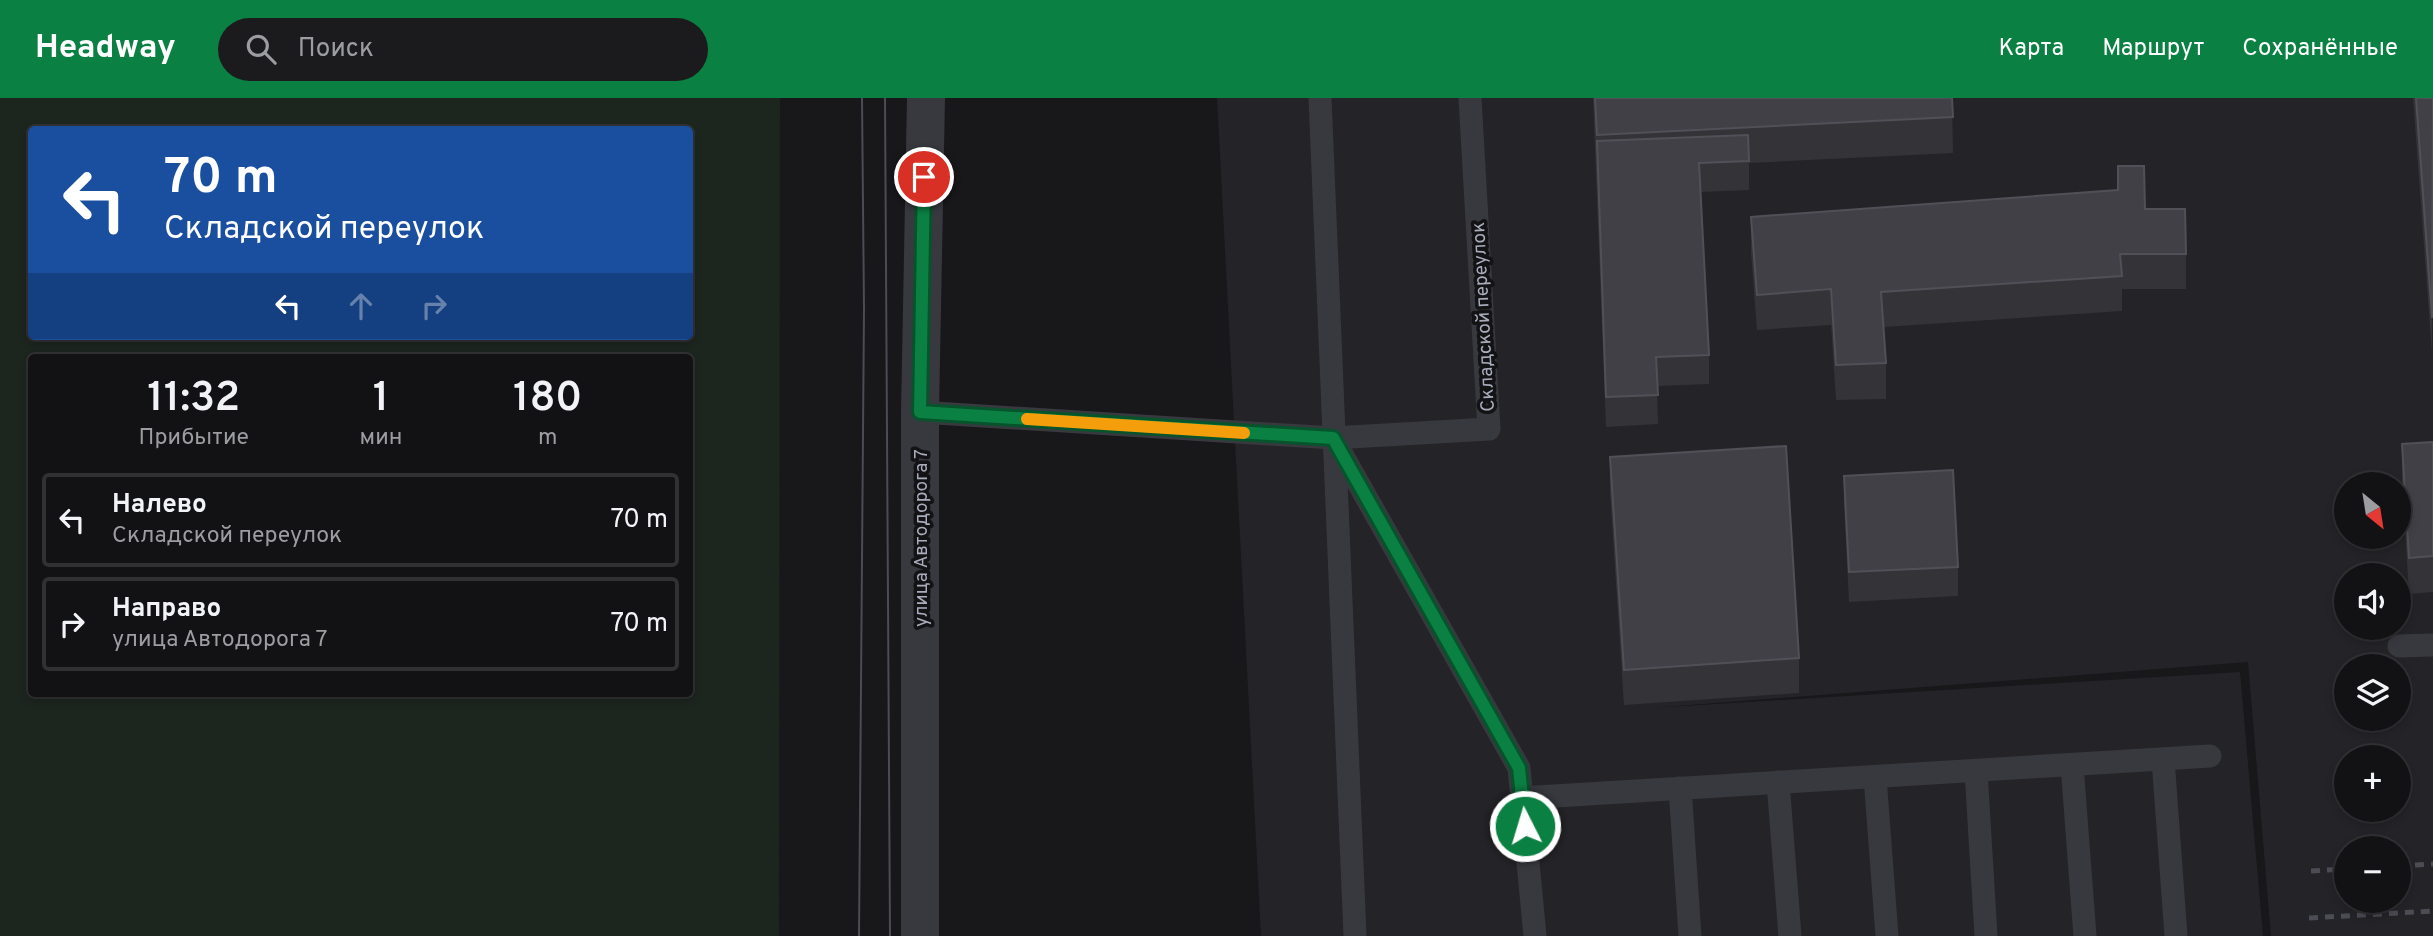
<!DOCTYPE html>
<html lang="ru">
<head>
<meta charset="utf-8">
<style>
	:root { --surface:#121114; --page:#1b1a1d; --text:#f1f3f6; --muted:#9c9da0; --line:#313134; --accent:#0b8043 }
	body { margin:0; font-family:Overpass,sans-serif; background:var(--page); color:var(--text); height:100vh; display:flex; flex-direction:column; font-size:26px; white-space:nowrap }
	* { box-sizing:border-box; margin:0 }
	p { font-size:23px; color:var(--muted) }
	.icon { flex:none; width:38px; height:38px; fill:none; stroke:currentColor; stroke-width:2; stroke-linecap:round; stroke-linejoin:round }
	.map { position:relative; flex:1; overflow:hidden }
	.sheet { position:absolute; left:28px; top:256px; width:665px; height:343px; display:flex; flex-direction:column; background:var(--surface); border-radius:7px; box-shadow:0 4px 10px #0003,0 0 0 2px var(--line) }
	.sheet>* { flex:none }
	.banner { position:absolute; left:28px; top:28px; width:665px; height:214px; border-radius:7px; box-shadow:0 4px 10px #0003,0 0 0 2px var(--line); background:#1a4fa0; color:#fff; overflow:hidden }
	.needle { width:46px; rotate:150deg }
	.controls { position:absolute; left:2334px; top:374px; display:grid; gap:14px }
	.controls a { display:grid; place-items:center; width:77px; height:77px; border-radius:50%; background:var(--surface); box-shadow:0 4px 10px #0003,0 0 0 2px var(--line); font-size:35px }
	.pin { position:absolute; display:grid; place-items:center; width:60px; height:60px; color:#fff; margin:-30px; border:4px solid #fff; border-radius:50%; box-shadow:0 2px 7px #0007 }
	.me { position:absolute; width:77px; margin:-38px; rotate:355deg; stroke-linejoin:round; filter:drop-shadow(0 0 5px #0008) }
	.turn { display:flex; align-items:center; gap:24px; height:147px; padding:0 21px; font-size:32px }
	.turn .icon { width:91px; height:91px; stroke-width:2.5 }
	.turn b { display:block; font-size:49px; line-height:60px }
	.lanes { display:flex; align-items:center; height:66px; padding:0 21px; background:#0003; justify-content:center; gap:35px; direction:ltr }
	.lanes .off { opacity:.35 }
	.eta { display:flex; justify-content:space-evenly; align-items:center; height:119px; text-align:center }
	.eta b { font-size:42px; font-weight:600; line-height:49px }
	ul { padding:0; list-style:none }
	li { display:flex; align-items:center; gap:21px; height:94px; margin:0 14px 10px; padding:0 7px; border:4px solid var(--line); border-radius:7px }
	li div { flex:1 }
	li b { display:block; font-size:26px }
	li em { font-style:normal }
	header { display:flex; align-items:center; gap:42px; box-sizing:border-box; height:98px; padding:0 35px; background:var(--accent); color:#fff }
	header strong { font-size:33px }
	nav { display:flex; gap:38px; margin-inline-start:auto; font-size:24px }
	.search { width:490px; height:63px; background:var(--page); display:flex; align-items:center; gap:18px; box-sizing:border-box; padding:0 24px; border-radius:38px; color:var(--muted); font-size:26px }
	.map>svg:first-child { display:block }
</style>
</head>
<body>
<header>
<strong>Headway</strong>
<div class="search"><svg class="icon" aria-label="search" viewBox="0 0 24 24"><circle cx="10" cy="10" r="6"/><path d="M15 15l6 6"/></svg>Поиск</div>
<nav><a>Карта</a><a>Маршрут</a><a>Сохранённые</a></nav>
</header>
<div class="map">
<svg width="2433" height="838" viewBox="0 0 2433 838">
	<rect width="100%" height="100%" fill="#18171a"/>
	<path fill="#242327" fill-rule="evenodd" d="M1217 0H2433V838H2271L2248 564 1651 610 2240 574 2263 838H1261ZM2347 387H2399V439H2347ZM2347 478H2399V530H2347ZM2347 569H2399V621H2347ZM2347 660H2399V712H2347ZM2347 751H2399V803H2347Z"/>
	<path fill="#1d251f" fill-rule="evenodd" d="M0 0H780L779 838H0ZM32 32H690V238H32ZM32 259H690V595H32Z"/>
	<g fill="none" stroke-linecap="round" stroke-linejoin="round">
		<g stroke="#38393f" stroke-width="23">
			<polyline points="1320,0 1355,838"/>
			<polyline points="920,314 1333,340 1489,331 1470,0"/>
			<polyline points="1335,344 1519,670 1535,838"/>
			<polyline points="2399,548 2433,547"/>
			<polyline points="2163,661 2176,838"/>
			<polyline points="2072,667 2085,838"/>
			<polyline points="1976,673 1986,838"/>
			<polyline points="1875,679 1887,838"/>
			<polyline points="1778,684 1790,838"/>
			<polyline points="1680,690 1690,838"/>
			<polyline points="1522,700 2210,658"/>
		</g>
		<polyline stroke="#38393f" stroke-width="38" points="920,838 920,314 926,0"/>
		<g stroke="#4b4c54" stroke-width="2">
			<polyline points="885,0 890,838"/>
			<polyline points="859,838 864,211 862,0"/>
		</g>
		<g stroke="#4b4c54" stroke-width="5" stroke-dasharray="9 7" stroke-linecap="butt">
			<polyline points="2399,768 2433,766"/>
			<polyline points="2311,773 2347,771"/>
			<polyline points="2309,820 2433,813"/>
		</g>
	</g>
	<g fill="#343338">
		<polygon points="1593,0 1952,0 1953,55 1749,65 1749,92 1700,94 1709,257 1709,286 1657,288 1658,326 1606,329"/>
		<polygon points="2413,0 2433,0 2432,255"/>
		<polygon points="2145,111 2186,156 2186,191 2122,191 2122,213 1884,229 1886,265 1886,301 1836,302 1831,227 1757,232 1751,155 1751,119"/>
		<polygon points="2433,344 2433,494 2409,496 2402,382 2402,346"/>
		<polygon points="1610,359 1799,560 1799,595 1624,607 1610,395"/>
		<polygon points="1844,378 1958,469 1958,498 1849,504 1844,407"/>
	</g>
	<g fill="#404046" stroke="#505158" stroke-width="2">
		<polygon points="1595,0 1952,0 1953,19 1597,37"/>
		<polygon points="2416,0 2433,0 2432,220"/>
		<polygon points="1748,37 1749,63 1699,65 1709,257 1656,259 1658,297 1606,299 1597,43"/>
		<polygon points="2118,68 2144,68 2145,111 2185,111 2186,156 2120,156 2122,178 1881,194 1886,265 1836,267 1831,191 1757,197 1751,119 2118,92"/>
		<polygon points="2433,344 2433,458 2409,460 2402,346"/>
		<polygon points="1786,348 1799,560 1624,572 1610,359"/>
		<polygon points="1953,372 1958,469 1849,474 1844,378"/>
	</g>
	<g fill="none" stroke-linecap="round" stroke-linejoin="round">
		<g stroke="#07532c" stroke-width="18">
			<polyline id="route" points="924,79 920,314 1333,340 1519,670 1525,728"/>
		</g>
		<use href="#route" stroke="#0b8043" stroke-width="12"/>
		<polyline stroke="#f59e0b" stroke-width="12" points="1027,321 1244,335"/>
	</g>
	<g text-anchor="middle" stroke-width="7" stroke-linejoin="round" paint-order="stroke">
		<g font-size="19" fill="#a8acbb" stroke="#131215">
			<text transform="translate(1482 219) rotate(-93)" y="7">Складской переулок</text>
			<text transform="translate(920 440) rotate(-90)" y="7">улица Автодорога 7</text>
		</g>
	</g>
</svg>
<div class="controls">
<a><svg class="needle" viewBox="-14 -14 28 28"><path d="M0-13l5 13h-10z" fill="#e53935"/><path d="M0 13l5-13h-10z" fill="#9c9da0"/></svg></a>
<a><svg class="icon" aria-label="sound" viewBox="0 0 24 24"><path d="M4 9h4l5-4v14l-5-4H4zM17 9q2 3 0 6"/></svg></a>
<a><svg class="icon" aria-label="layers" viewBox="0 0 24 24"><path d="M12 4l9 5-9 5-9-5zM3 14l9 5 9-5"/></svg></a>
<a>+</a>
<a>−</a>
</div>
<div class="pin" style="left:924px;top:79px;background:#d93025"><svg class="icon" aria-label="arrive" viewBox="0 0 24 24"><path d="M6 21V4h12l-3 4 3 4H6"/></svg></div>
<svg class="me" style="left:1525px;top:728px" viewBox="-20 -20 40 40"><circle r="17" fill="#0b8043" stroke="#fff" stroke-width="3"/><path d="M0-11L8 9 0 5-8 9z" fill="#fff"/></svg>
<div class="banner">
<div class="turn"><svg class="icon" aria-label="left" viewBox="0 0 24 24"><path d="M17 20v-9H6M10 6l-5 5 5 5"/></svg><div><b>70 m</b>Складской переулок</div></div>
<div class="lanes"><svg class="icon" aria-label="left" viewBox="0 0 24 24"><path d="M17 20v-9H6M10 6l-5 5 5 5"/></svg><svg class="icon off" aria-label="ahead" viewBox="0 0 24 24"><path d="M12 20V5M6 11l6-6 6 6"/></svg><svg class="icon off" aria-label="right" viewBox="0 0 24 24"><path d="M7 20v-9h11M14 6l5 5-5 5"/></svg></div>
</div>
<section class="sheet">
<div class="eta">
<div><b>11:32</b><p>Прибытие</p></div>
<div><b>1</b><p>мин</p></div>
<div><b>180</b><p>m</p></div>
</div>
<ul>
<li><svg class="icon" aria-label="left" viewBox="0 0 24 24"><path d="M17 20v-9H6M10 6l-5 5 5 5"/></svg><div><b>Налево</b><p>Складской переулок</p></div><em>70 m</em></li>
<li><svg class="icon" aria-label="right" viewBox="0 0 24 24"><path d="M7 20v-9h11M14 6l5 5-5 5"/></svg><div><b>Направо</b><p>улица Автодорога 7</p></div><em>70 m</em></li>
</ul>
</section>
</div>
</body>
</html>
